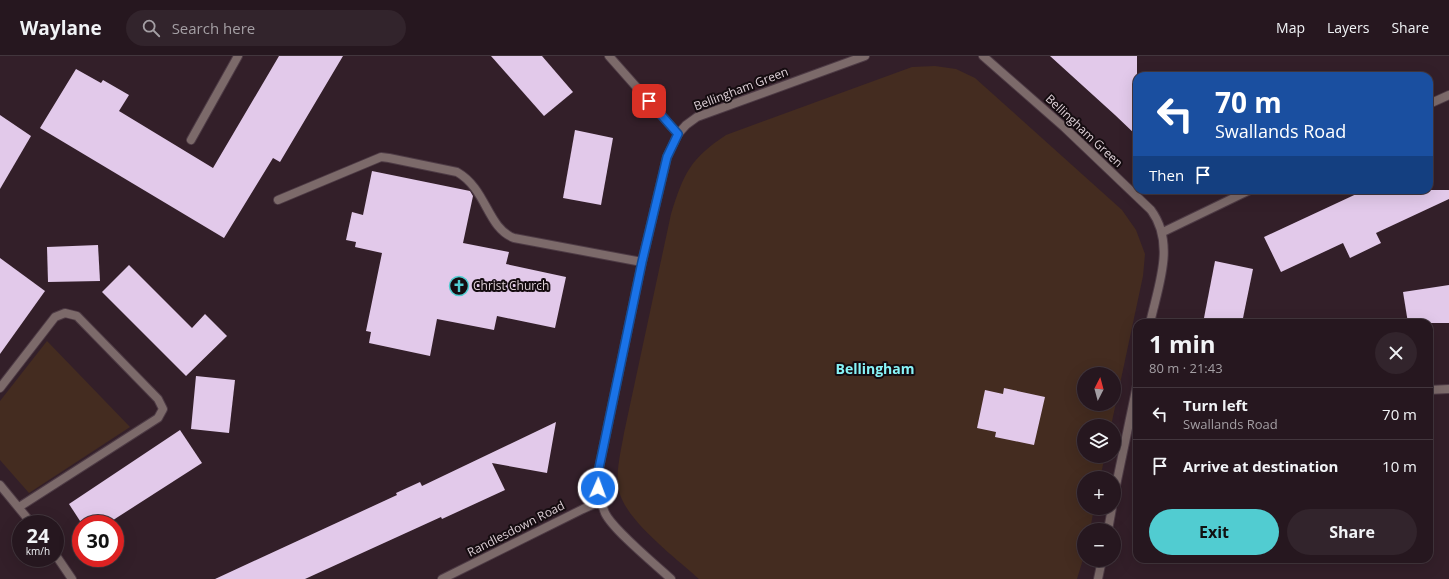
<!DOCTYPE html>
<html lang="en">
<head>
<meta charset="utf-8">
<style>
	:root { --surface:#26171f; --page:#32242c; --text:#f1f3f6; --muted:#a49fa4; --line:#42363d; --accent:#51ccd1 }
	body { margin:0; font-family:"Open Sans",sans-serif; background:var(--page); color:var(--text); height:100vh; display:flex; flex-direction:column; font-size:15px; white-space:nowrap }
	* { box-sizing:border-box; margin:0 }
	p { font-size:13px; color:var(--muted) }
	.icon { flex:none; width:22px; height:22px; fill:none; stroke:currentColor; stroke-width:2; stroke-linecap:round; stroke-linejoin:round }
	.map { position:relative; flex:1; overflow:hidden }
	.sheet { position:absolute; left:1133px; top:263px; width:300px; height:244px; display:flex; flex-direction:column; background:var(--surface); border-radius:12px; box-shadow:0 4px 16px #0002,0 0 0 1px var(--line) }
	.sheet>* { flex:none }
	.top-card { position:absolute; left:1133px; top:16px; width:300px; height:122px; border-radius:12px; box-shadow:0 4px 16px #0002,0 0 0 1px var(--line); background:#1a4fa0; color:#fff; overflow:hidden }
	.needle { width:26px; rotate:6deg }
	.fabs { position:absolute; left:1077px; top:311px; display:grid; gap:8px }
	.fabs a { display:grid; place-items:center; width:44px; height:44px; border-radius:50%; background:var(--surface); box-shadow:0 4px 16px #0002,0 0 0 1px var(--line); font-size:20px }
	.speed { position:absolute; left:12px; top:459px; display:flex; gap:8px; font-size:20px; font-weight:700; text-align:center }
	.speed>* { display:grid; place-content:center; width:52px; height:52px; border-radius:50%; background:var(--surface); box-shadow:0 4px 16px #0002,0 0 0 1px var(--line); line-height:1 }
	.speed small { font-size:10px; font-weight:400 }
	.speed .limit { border:6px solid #d22; background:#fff; color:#111 }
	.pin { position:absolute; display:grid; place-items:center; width:34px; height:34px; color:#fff; margin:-17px; border-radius:8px; box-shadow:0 2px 6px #0006 }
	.me { position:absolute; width:44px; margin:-22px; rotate:2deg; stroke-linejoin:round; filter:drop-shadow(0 0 3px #0008) }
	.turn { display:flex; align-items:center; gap:14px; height:84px; padding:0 16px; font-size:18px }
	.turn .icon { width:52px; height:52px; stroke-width:2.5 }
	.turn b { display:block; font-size:28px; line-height:34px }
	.then { display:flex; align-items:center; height:38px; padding:0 16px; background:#0003; gap:8px; font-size:15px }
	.round { display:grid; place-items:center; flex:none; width:42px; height:42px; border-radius:21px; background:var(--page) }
	.headline { display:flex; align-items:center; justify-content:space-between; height:68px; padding:0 16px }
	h1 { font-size:24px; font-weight:700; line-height:30px }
	.action { display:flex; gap:8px; margin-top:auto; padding:8px 16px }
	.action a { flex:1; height:46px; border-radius:24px; background:var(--accent); color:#111; font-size:16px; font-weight:700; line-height:46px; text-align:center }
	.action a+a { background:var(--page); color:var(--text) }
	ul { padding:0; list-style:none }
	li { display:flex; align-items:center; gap:12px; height:52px; padding:0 16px; border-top:1px solid var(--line) }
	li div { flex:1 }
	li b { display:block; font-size:15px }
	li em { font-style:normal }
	header { display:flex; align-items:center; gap:24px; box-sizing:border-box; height:56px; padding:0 20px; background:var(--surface); border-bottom:1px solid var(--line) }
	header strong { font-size:19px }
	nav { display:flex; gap:22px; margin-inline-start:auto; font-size:14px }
	.search { width:280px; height:36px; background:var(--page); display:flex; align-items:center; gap:10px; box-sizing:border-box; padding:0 14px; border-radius:22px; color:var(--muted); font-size:15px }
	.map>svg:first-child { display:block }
</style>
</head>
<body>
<header>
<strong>Waylane</strong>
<div class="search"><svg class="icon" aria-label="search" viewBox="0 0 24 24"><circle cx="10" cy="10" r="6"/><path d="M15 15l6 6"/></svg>Search here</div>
<nav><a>Map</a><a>Layers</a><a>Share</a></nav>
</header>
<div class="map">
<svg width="1449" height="523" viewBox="0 0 1449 523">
	<rect width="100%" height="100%" fill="#331f29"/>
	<g fill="#442c20" fill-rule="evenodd">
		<path d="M935 10 956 13 975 22 1122 154 1136 174 1145 198 1143 220 1111 370H1084V400H1105L1100 422H1084V452H1094L1090 474H1084V500L1077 523H699C676 502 626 465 619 435 615 417 621 395 624 377L671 158C684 117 690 103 726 79L912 11ZM1084 318H1114V348H1084Z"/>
		<polygon points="47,285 130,371 29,437 0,404 0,345"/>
	</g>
	<g fill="#e2c9ea">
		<polygon points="279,0 343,0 280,106 273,102 224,182 40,72 76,13 101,27 103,24 129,39 119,55 213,112"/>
		<polygon points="491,0 542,0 573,36 544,60"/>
		<polygon points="1050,0 1137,0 1137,80 1115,59"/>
		<polygon points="0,59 31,80 0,133"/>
		<polygon points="575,74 613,82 601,149 563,142"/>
		<polygon points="372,115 470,135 473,140 463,187 509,196 506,208 566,221 555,272 497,260 494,274 437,263 430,300 369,287 371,276 366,275 382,197 355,191 356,186 346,184 352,156 363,159"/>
		<polygon points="1365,134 1449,134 1449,143 1376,177 1381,187 1350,202 1343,187 1281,216 1264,181"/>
		<polygon points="98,189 100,225 48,226 47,191"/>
		<polygon points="0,202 45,235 0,298"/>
		<polygon points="1215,205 1253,213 1242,267 1203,267"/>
		<polygon points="129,209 192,272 205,258 227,280 186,320 102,236"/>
		<polygon points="1449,229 1449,267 1408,267 1403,236"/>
		<polygon points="196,320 235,324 229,377 191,373"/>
		<polygon points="1004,332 1045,341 1034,389 995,381 996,376 977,372 985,334 1003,338"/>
		<polygon points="556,366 547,417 492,407 505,434 442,463 441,461 305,523 215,523 397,439 396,437 420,426 422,430"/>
		<polygon points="180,374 202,407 107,468 82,468 69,448"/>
	</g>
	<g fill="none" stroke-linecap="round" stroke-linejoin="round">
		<g stroke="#4e3b45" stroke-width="10">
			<g id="service">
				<path d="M278 144 381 101 389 102 457 116C487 133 487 172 514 182L642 206"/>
				<polyline points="0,332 55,261 65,257 77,260 158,343 163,353 158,362 19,451"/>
			</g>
		</g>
		<g stroke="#4e3b45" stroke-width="10">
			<g id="minor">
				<polyline points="609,0 678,78"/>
				<path d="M983 0 1064 71 1151 154C1176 188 1158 230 1150 267"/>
				<polyline points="1429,48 1449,39"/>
				<polyline points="191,84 238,0"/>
				<polyline points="1163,176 1250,134"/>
				<polyline points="1429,334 1449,333"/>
				<polyline points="0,429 32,468"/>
				<polyline points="1114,439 1137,329"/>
				<polyline points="1108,474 1112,452"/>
				<polyline points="55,498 72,523"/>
				<polyline points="442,523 583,453 601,445"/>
				<path d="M671 523C656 509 613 474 605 457 599 442 598 428 599 412L642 206 667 101 678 78 686 69 697 61 865 0"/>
				<polyline points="1098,523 1102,504"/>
			</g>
		</g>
		<use href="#service" stroke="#7c6a6a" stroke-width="8"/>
		<use href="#minor" stroke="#7c6a6a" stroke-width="8"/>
	</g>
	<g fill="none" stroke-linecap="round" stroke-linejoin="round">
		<g stroke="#114b97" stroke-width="10">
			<polyline id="route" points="598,432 599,412 642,206 667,101 678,78 649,45"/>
		</g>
		<use href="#route" stroke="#1a73e8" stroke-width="7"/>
	</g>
	<defs>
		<g id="church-ring" transform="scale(1)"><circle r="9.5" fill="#150c10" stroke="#51ccd1" stroke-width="1.5"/><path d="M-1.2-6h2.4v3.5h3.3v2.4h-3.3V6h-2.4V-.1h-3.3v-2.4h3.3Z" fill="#51ccd1"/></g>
	</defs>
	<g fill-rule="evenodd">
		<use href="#church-ring" x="459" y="230"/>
	</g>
	<g text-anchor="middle" stroke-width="4" stroke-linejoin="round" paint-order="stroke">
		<g font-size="12" fill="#ded0d7" stroke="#150c10">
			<text transform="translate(741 33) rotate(-21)" y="4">Bellingham Green</text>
			<text transform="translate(1084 75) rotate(43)" y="4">Bellingham Green</text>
			<text transform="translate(516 473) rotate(-27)" y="4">Randlesdown Road</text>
		</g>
		<g font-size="12" fill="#ded0d7" stroke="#150c10" text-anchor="start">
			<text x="473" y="234">Christ Church</text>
		</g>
		<g font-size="14" font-weight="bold" fill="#87f3f7" stroke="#150c10">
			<text x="875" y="318">Bellingham</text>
		</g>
	</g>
</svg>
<div class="fabs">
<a><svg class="needle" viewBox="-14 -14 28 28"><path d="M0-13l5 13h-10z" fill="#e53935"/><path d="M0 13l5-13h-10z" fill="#a49fa4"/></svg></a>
<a><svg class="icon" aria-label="layers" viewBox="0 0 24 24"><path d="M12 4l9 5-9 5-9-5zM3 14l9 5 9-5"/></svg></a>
<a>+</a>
<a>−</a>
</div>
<div class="speed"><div>24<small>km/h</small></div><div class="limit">30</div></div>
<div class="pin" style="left:649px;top:45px;background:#d93025"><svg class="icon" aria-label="arrive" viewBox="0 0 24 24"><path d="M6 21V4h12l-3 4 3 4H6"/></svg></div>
<svg class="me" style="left:598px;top:432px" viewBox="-20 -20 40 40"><circle r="17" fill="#1a73e8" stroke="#fff" stroke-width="3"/><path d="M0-11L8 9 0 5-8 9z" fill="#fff"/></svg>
<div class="top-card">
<div class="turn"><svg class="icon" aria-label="left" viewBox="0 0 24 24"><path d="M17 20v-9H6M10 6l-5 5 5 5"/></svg><div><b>70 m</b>Swallands Road</div></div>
<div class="then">Then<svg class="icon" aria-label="arrive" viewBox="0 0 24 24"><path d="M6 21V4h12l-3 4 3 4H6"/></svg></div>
</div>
<section class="sheet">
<div class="headline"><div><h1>1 min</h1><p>80 m · 21:43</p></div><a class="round"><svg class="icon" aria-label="close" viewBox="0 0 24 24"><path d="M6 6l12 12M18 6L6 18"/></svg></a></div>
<ul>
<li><svg class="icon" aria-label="left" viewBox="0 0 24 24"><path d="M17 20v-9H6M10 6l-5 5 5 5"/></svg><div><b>Turn left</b><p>Swallands Road</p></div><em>70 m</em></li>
<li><svg class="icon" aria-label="arrive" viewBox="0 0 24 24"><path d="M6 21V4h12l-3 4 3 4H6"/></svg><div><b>Arrive at destination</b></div><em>10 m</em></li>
</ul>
<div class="action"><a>Exit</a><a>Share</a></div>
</section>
</div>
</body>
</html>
